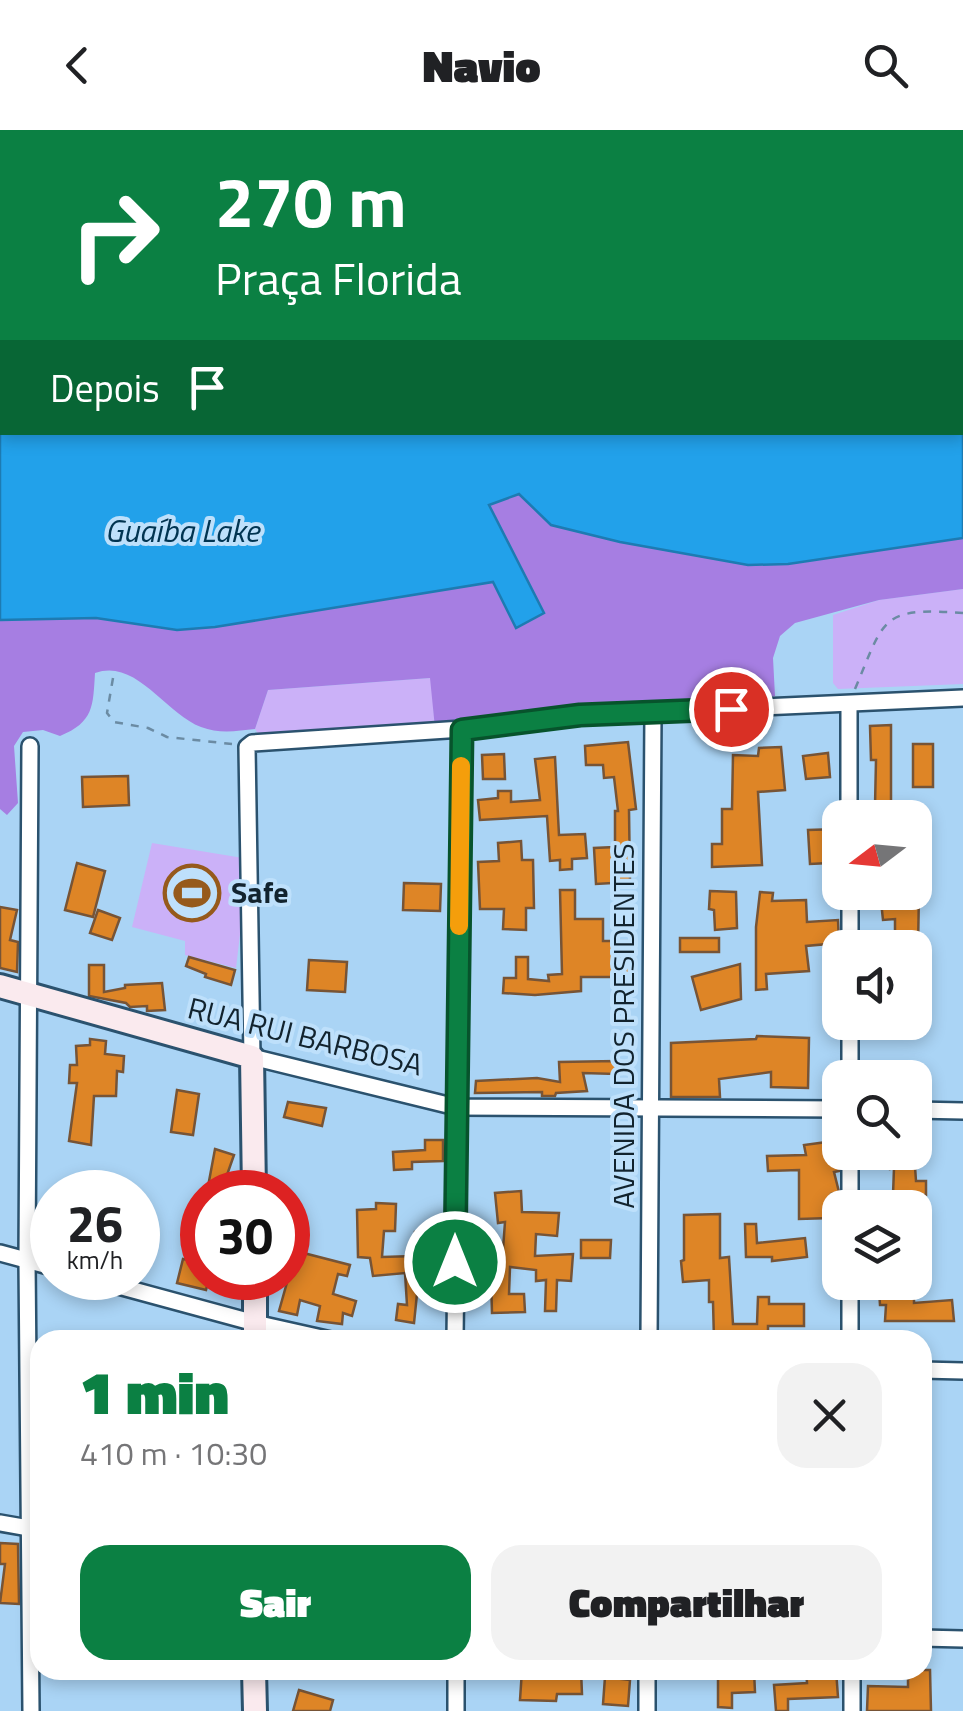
<!DOCTYPE html>
<html lang="pt">
<head>
<meta charset="utf-8">
<style>
	:root { --surface:#fff; --page:#f2f2f2; --text:#202124; --muted:#757577; --accent:#0b8043 }
	body { margin:0; font-family:"Titillium Web",sans-serif; background:var(--page); color:var(--text); height:100vh; display:flex; flex-direction:column; font-size:38px; white-space:nowrap }
	* { box-sizing:border-box; margin:0 }
	p { font-size:32px; color:var(--muted) }
	.icon { flex:none; width:55px; height:55px; fill:none; stroke:currentColor; stroke-width:2; stroke-linecap:round; stroke-linejoin:round }
	.map { position:relative; flex:1; overflow:hidden }
	.details { position:absolute; left:30px; top:1200px; width:902px; height:350px; display:flex; flex-direction:column; background:var(--surface); border-radius:30px; box-shadow:0 5px 15px #0003 }
	.details>* { flex:none }
	.hud { position:absolute; left:0px; top:0px; width:965px; height:305px; box-shadow:0 5px 15px #0003; background:#0b8043; color:#fff; overflow:hidden }
	.needle { width:65px; rotate:254deg }
	.controls { position:absolute; left:822px; top:670px; display:grid; gap:20px }
	.controls a { display:grid; place-items:center; width:110px; height:110px; border-radius:20px; background:var(--surface); box-shadow:0 5px 15px #0003; font-size:50px }
	.speed { position:absolute; left:30px; top:1040px; display:flex; gap:20px; font-size:50px; font-weight:700; text-align:center }
	.speed>* { display:grid; place-content:center; width:130px; height:130px; border-radius:50%; background:var(--surface); box-shadow:0 5px 15px #0003; line-height:1 }
	.speed small { font-size:25px; font-weight:400 }
	.speed .limit { border:15px solid #d22; background:#fff; color:#111 }
	.pin { position:absolute; display:grid; place-items:center; width:85px; height:85px; color:#fff; margin:-42px; border:5px solid #fff; border-radius:50%; box-shadow:0 2px 10px #0007 }
	.me { position:absolute; width:110px; margin:-55px; rotate:0deg; stroke-linejoin:round; filter:drop-shadow(0 0 8px #0008) }
	.turn { display:flex; align-items:center; gap:35px; height:210px; padding:0 50px; font-size:45px }
	.turn .icon { width:130px; height:130px; stroke-width:2.5 }
	.turn b { display:block; font-size:70px; line-height:85px }
	.then { display:flex; align-items:center; height:95px; padding:0 50px; background:#0003; gap:20px; font-size:38px }
	.round { display:grid; place-items:center; flex:none; width:105px; height:105px; border-radius:30px; background:var(--page) }
	.head { display:flex; align-items:center; justify-content:space-between; height:170px; padding:0 50px }
	h1 { font-size:60px; font-weight:800; line-height:75px; color:var(--accent) }
	.cta { display:flex; gap:20px; margin-top:auto; padding:20px 50px }
	.cta a { flex:1; height:115px; border-radius:30px; background:var(--accent); color:#fff; font-size:40px; font-weight:800; line-height:115px; text-align:center }
	.cta a+a { background:var(--page); color:var(--text) }
	header { display:flex; justify-content:space-between; align-items:center; height:130px; padding:0 50px; background:var(--surface); font-size:45px; font-weight:800 }
	.map>svg:first-child { display:block }
</style>
</head>
<body>
<header><svg class="icon" aria-label="back" viewBox="0 0 24 24"><path d="M15 5l-7 7 7 7"/></svg>Navio<svg class="icon" aria-label="search" viewBox="0 0 24 24"><circle cx="10" cy="10" r="6"/><path d="M15 15l6 6"/></svg></header>
<div class="map">
<svg width="963" height="1581" viewBox="0 0 963 1581">
	<rect width="100%" height="100%" fill="#aad4f5"/>
	<g fill="#cbb1f8">
		<polygon points="963,459 963,554 838,559 833,553 833,485 879,470"/>
		<polygon points="431,548 435,598 262,610 255,599 268,560"/>
		<polygon points="152,713 249,729 236,838 185,825 185,811 132,797"/>
	</g>
	<path fill="#a67ee2" d="M519 364 551 395 620 412 748 435 963 408V459L879 470 795 493 780 506 773 528 775 566 763 569 581 575 435 598 430 548 268 560 255 599C237 601 219 604 201 597 165 583 136 528 95 543 93 576 94 592 60 606L43 600 23 602 14 616 18 673 7 685 0 679V490L96 488 177 500 215 497 493 452 516 497 544 482 489 375Z"/>
	<path fill="#22a1ea" stroke="#1d7bb2" stroke-width="2.5" fill-rule="evenodd" d="M0 0H963V408L788 434 748 435 620 412 551 395 519 364 489 375 544 483 516 498 493 452 215 497 177 500 96 488 0 490ZM2 2H962V302H2Z"/>
	<g fill="#de8526" stroke="#775436" stroke-width="2.5">
		<polygon points="891,595 891,676 875,676 876,630 871,630 870,596"/>
		<polygon points="628,612 636,679 629,680 630,752 596,754 594,718 615,717 615,681 618,681 614,647 604,648 603,635 586,635 585,616"/>
		<rect x="913" y="614" width="20" height="43"/>
		<polygon points="781,617 785,660 758,662 762,735 712,737 712,714 722,714 722,679 732,679 733,625 758,626 759,618"/>
		<polygon points="828,623 830,647 806,649 803,626"/>
		<polygon points="504,624 505,649 483,649 482,625"/>
		<polygon points="555,627 559,705 585,704 587,728 572,729 572,739 560,740 560,730 550,731 547,686 480,690 478,670 498,668 498,661 511,661 511,672 540,670 535,629"/>
		<polygon points="128,646 129,675 83,677 82,647"/>
		<polygon points="839,699 839,712 829,712 829,733 810,734 808,700"/>
		<polygon points="521,711 522,730 533,730 534,778 526,778 526,800 503,799 504,779 480,779 478,732 499,731 498,713"/>
		<polygon points="77,733 105,741 93,787 65,780"/>
		<polygon points="404,753 441,754 440,781 403,780"/>
		<polygon points="560,760 575,760 575,789 603,789 603,811 629,811 630,847 581,847 581,861 535,865 503,863 504,848 516,848 516,827 528,827 528,849 549,851 548,845 562,844"/>
		<polygon points="710,761 736,762 737,798 715,800 714,780 709,779"/>
		<polygon points="760,762 773,763 772,771 806,770 807,792 838,790 839,813 806,816 809,841 766,844 767,859 756,860 756,797"/>
		<polygon points="880,762 919,762 918,818 900,818 900,805 895,805 895,789 883,790"/>
		<polygon points="0,777 17,780 10,810 18,812 17,842 0,838"/>
		<polygon points="98,780 120,788 112,810 90,803"/>
		<rect x="680" y="808" width="39" height="14"/>
		<polygon points="189,827 235,840 231,855 205,847 206,844 186,836"/>
		<polygon points="309,830 347,832 345,862 307,860"/>
		<polygon points="740,834 741,869 701,880 692,847"/>
		<polygon points="89,835 104,835 104,862 125,858 125,855 162,853 165,880 147,881 147,876 130,877 126,873 89,866"/>
		<polygon points="927,846 930,888 915,889 915,847"/>
		<polygon points="757,906 809,908 808,958 771,957 771,942 719,949 720,967 671,967 671,913 756,909"/>
		<polygon points="90,909 106,911 105,924 124,926 123,942 117,941 116,966 94,966 91,1015 69,1011 77,953 69,953 70,935 77,935 76,916 90,915"/>
		<polygon points="616,931 616,944 583,943 587,961 556,963 555,966 542,966 542,962 475,963 476,951 537,948 560,952 559,932"/>
		<polygon points="177,960 199,964 193,1005 171,1002"/>
		<polygon points="288,972 326,978 322,996 284,987"/>
		<polygon points="425,1010 443,1010 443,1031 412,1032 412,1039 394,1040 393,1022 425,1020"/>
		<polygon points="827,1012 829,1030 839,1028 839,1041 834,1042 839,1062 831,1064 831,1088 799,1089 799,1040 768,1041 767,1026 806,1025 804,1015"/>
		<polygon points="215,1019 234,1025 221,1062 207,1062"/>
		<polygon points="888,1022 914,1022 916,1051 926,1051 926,1065 893,1065 894,1038 890,1039"/>
		<polygon points="521,1061 522,1082 559,1083 557,1106 536,1104 535,1126 573,1124 571,1151 557,1150 556,1181 545,1181 546,1150 536,1151 536,1140 510,1137 509,1164 524,1164 525,1182 492,1183 491,1148 485,1148 485,1119 503,1119 505,1092 498,1093 495,1063"/>
		<polygon points="376,1073 396,1074 395,1101 384,1101 382,1127 415,1126 415,1102 438,1102 440,1163 417,1164 414,1193 396,1190 398,1174 407,1175 405,1143 373,1146 370,1128 358,1127 357,1080 376,1079"/>
		<polygon points="720,1084 720,1128 729,1127 733,1194 757,1194 758,1167 769,1167 769,1174 804,1174 804,1196 768,1196 768,1207 714,1210 713,1172 709,1172 709,1150 683,1152 681,1131 684,1130 684,1085"/>
		<polygon points="745,1094 756,1094 757,1113 805,1108 807,1127 772,1131 772,1127 746,1127"/>
		<polygon points="581,1110 611,1110 610,1128 581,1128"/>
		<polygon points="292,1120 350,1135 347,1146 338,1144 333,1164 356,1171 352,1186 343,1183 342,1194 317,1191 320,1176 300,1170 297,1185 279,1181 293,1131 290,1131"/>
		<polygon points="183,1129 202,1133 202,1148 209,1148 206,1160 177,1153"/>
		<polygon points="914,1158 914,1173 952,1170 954,1191 885,1191 886,1175 880,1175 879,1160"/>
		<polygon points="0,1413 18,1414 19,1474 0,1473 5,1434 0,1434"/>
		<polygon points="522,1540 581,1540 582,1564 557,1564 556,1571 520,1570"/>
		<polygon points="806,1540 836,1540 838,1567 788,1569 788,1581 776,1581 774,1555 807,1553"/>
		<polygon points="908,1540 930,1540 931,1581 867,1581 868,1556 908,1557"/>
		<polygon points="754,1541 755,1562 732,1563 732,1578 718,1577 718,1545"/>
		<polygon points="605,1547 630,1550 628,1576 603,1574"/>
		<polygon points="299,1560 333,1570 330,1581 293,1581"/>
	</g>
	<g fill="none" stroke-linecap="round" stroke-linejoin="round">
		<g stroke="#2b526e" stroke-width="20">
			<g id="street">
				<polyline points="849,575 849,688"/>
				<polyline points="30,616 27,1130 31,1581"/>
				<polyline points="850,762 850,818"/>
				<polyline points="850,892 850,948"/>
				<polyline points="840,979 456,977 252,927 247,617 252,613 462,599 580,585 963,568"/>
				<polyline points="915,980 963,981"/>
				<polyline points="850,1078 850,1022"/>
				<polyline points="0,1123 52,1137"/>
				<polyline points="89,1148 255,1193 331,1210"/>
				<polyline points="455,1210 462,599"/>
				<polyline points="649,1210 653,582"/>
				<polyline points="850,1210 850,1152"/>
				<polyline points="922,1240 963,1241"/>
				<polyline points="0,1393 40,1400"/>
				<polyline points="922,1508 963,1509"/>
				<polyline points="456,1540 456,1581"/>
				<polyline points="852,1540 852,1581"/>
				<polyline points="647,1581 647,1540"/>
			</g>
		</g>
		<g stroke="#2b526e" stroke-width="28">
			<g id="secondary">
				<polyline points="0,856 252,927 254,1062"/>
				<polyline points="255,1148 255,1210"/>
				<polyline points="254,1540 255,1581"/>
			</g>
		</g>
		<g stroke="#6b8ba3" stroke-width="2.5" stroke-dasharray="8 8" stroke-linecap="butt">
			<polyline points="113,548 107,583 114,592 148,598 167,607 232,614"/>
			<path d="M855 559C885 488 880 477 963 483"/>
		</g>
		<use href="#street" stroke="#fff" stroke-width="15"/>
		<use href="#secondary" stroke="#faeaee" stroke-width="22"/>
	</g>
	<g fill="none" stroke-linecap="round" stroke-linejoin="round">
		<g stroke="#07532c" stroke-width="25">
			<polyline id="route" points="455,1132 462,600 580,585 731,579"/>
		</g>
		<use href="#route" stroke="#0b8043" stroke-width="18"/>
		<polyline stroke="#f59e0b" stroke-width="18" points="459,796 461,636"/>
	</g>
	<defs>
		<g id="stadium-ring" transform="scale(2.875)"><circle r="9.5" fill="#bee0fb" stroke="#965a1c" stroke-width="1.5"/><path d="M0-5a6.5 5 0 1 0 0 10a6.5 5 0 1 0 0-10ZM-3.5-1.8h7v3.6h-7Z" fill="#965a1c"/></g>
	</defs>
	<g fill-rule="evenodd">
		<use href="#stadium-ring" x="192" y="763"/>
	</g>
	<g text-anchor="middle" stroke-width="8" stroke-linejoin="round" paint-order="stroke">
		<g font-size="30" font-weight="bold" fill="#12232e" stroke="#bee0fb" text-anchor="start">
			<text x="231" y="773">Safe</text>
		</g>
		<g font-size="30" fill="#12232e" stroke="#bee0fb">
			<text transform="translate(624 896) rotate(-90)" y="10">AVENIDA DOS PRESIDENTES</text>
			<text transform="translate(305 907) rotate(14)" y="10">RUA RUI BARBOSA</text>
		</g>
		<g font-size="32" font-style="italic" fill="#013451" stroke="#bee0fb">
			<text x="182" y="412">Guaíba Lake</text>
		</g>
	</g>
</svg>
<div class="controls">
<a><svg class="needle" viewBox="-14 -14 28 28"><path d="M0-13l5 13h-10z" fill="#e53935"/><path d="M0 13l5-13h-10z" fill="#757577"/></svg></a>
<a><svg class="icon" aria-label="sound" viewBox="0 0 24 24"><path d="M4 9h4l5-4v14l-5-4H4zM17 9q2 3 0 6"/></svg></a>
<a><svg class="icon" aria-label="search" viewBox="0 0 24 24"><circle cx="10" cy="10" r="6"/><path d="M15 15l6 6"/></svg></a>
<a><svg class="icon" aria-label="layers" viewBox="0 0 24 24"><path d="M12 4l9 5-9 5-9-5zM3 14l9 5 9-5"/></svg></a>
</div>
<div class="speed"><div>26<small>km/h</small></div><div class="limit">30</div></div>
<div class="pin" style="left:731px;top:579px;background:#d93025"><svg class="icon" aria-label="arrive" viewBox="0 0 24 24"><path d="M6 21V4h12l-3 4 3 4H6"/></svg></div>
<svg class="me" style="left:455px;top:1132px" viewBox="-20 -20 40 40"><circle r="17" fill="#0b8043" stroke="#fff" stroke-width="3"/><path d="M0-11L8 9 0 5-8 9z" fill="#fff"/></svg>
<div class="hud">
<div class="turn"><svg class="icon" aria-label="right" viewBox="0 0 24 24"><path d="M7 20v-9h11M14 6l5 5-5 5"/></svg><div><b>270 m</b>Praça Florida</div></div>
<div class="then">Depois<svg class="icon" aria-label="arrive" viewBox="0 0 24 24"><path d="M6 21V4h12l-3 4 3 4H6"/></svg></div>
</div>
<section class="details">
<div class="head"><div><h1>1 min</h1><p>410 m · 10:30</p></div><a class="round"><svg class="icon" aria-label="close" viewBox="0 0 24 24"><path d="M6 6l12 12M18 6L6 18"/></svg></a></div>
<div class="cta"><a>Sair</a><a>Compartilhar</a></div>
</section>
</div>
</body>
</html>
